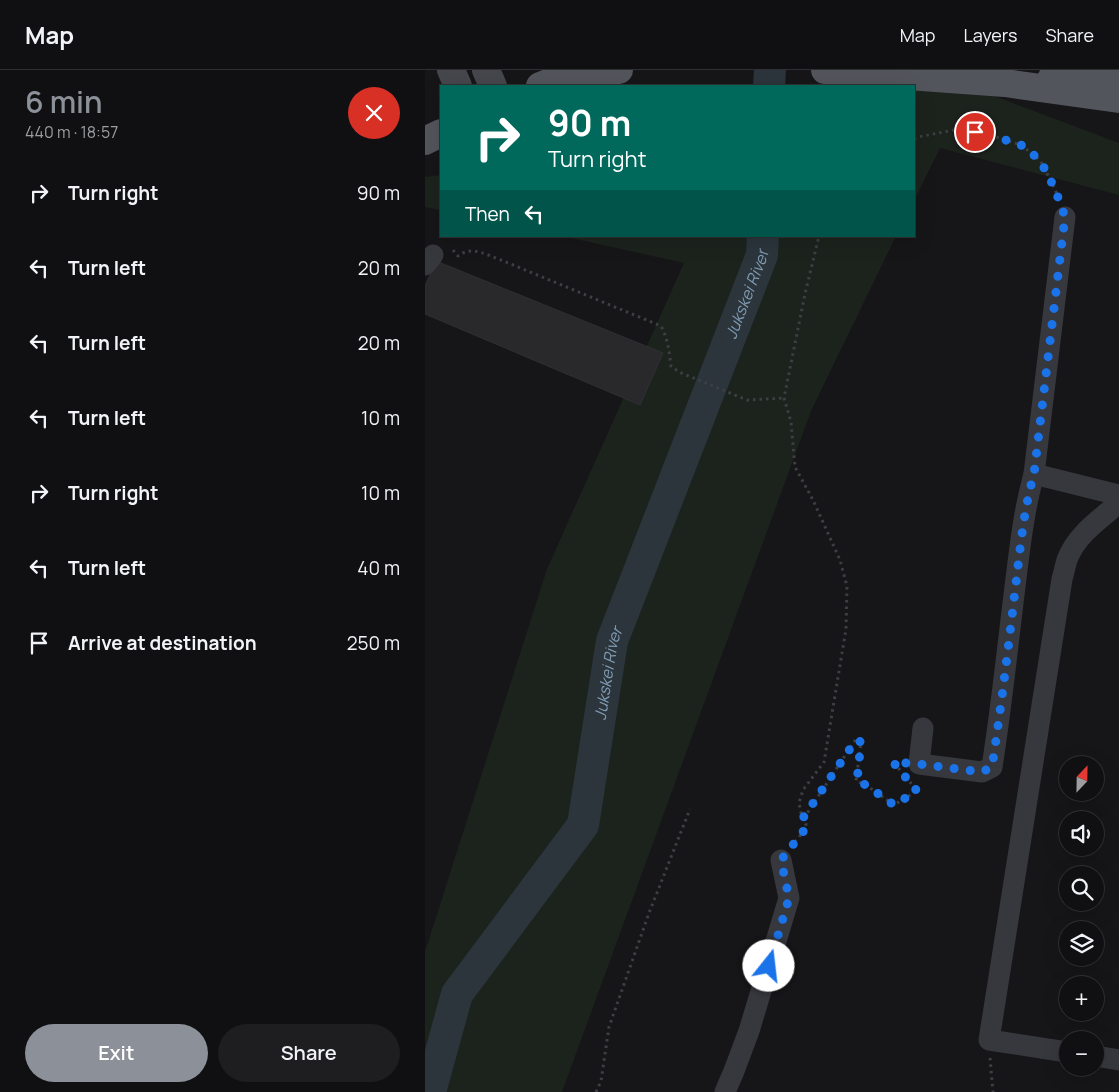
<!DOCTYPE html>
<html lang="en">
<head>
<meta charset="utf-8">
<style>
	:root { --surface:#101012; --page:#1e1e20; --text:#f1f3f6; --muted:#9c9d9f; --line:#303032; --accent:#8c9099 }
	body { margin:0; font-family:Manrope,sans-serif; background:var(--page); color:var(--text); height:100vh; display:flex; flex-direction:column; font-size:19px; white-space:nowrap }
	* { box-sizing:border-box; margin:0 }
	p { font-size:16px; color:var(--muted) }
	.icon { flex:none; width:28px; height:28px; fill:none; stroke:currentColor; stroke-width:2; stroke-linecap:round; stroke-linejoin:round }
	.map { position:relative; flex:1; overflow:hidden }
	.drawer { display:flex; flex-direction:column; background:var(--surface); width:425px }
	.drawer>* { flex:none }
	.banner { position:absolute; left:15px; top:15px; width:475px; height:152px; border-radius:0px; box-shadow:0 5px 20px #0002,0 0 0 1px var(--line); background:#00695c; color:#fff; overflow:hidden }
	.needle { width:32px; rotate:22deg }
	.buttons { position:absolute; left:634px; top:686px; display:grid; gap:10px }
	.buttons a { display:grid; place-items:center; width:45px; height:45px; border-radius:50%; background:var(--surface); box-shadow:0 5px 20px #0002,0 0 0 1px var(--line); font-size:25px }
	.pin { position:absolute; display:grid; place-items:center; width:42px; height:42px; color:#fff; margin:-21px; border:2px solid #fff; border-radius:50%; box-shadow:0 1px 5px #0007 }
	.me { position:absolute; width:55px; margin:-28px; rotate:16deg; stroke-linejoin:round; filter:drop-shadow(0 0 4px #0008) }
	.turn { display:flex; align-items:center; gap:18px; height:105px; padding:0 25px; font-size:22px }
	.turn .icon { width:65px; height:65px; stroke-width:2.5 }
	.turn b { display:block; font-size:35px; line-height:42px }
	.then { display:flex; align-items:center; height:48px; padding:0 25px; background:#0003; gap:10px; font-size:19px }
	.round { display:grid; place-items:center; flex:none; width:52px; height:52px; border-radius:26px; background:var(--page) }
	.head { display:flex; align-items:center; justify-content:space-between; height:85px; padding:0 25px }
	h1 { font-size:30px; font-weight:600; line-height:38px; color:var(--accent) }
	.action { display:flex; gap:10px; margin-top:auto; padding:10px 25px }
	.action a { flex:1; height:58px; border-radius:30px; background:var(--accent); color:#fff; font-size:20px; font-weight:600; line-height:58px; text-align:center }
	.action a+a { background:var(--page); color:var(--text) }
	ul { padding:0; list-style:none }
	li { display:flex; align-items:center; gap:15px; height:75px; padding:0 25px }
	li div { flex:1 }
	li b { display:block; font-size:19px }
	li em { font-style:normal }
	header { display:flex; align-items:center; gap:30px; box-sizing:border-box; height:70px; padding:0 25px; background:var(--surface); border-bottom:1px solid var(--line) }
	header strong { font-size:24px }
	nav { display:flex; gap:28px; margin-inline-start:auto; font-size:18px }
	main { display:flex; flex:1; min-height:0 }
	.map>svg:first-child { display:block }
</style>
</head>
<body>
<header>
<strong>Map</strong>
<nav><a>Map</a><a>Layers</a><a>Share</a></nav>
</header>
<main>
<section class="drawer">
<div class="head"><div><h1>6 min</h1><p>440 m · 18:57</p></div><a class="round" style="background:#d93025;color:#fff"><svg class="icon" aria-label="close" viewBox="0 0 24 24"><path d="M6 6l12 12M18 6L6 18"/></svg></a></div>
<ul>
<li><svg class="icon" aria-label="right" viewBox="0 0 24 24"><path d="M7 20v-9h11M14 6l5 5-5 5"/></svg><div><b>Turn right</b></div><em>90 m</em></li>
<li><svg class="icon" aria-label="left" viewBox="0 0 24 24"><path d="M17 20v-9H6M10 6l-5 5 5 5"/></svg><div><b>Turn left</b></div><em>20 m</em></li>
<li><svg class="icon" aria-label="left" viewBox="0 0 24 24"><path d="M17 20v-9H6M10 6l-5 5 5 5"/></svg><div><b>Turn left</b></div><em>20 m</em></li>
<li><svg class="icon" aria-label="left" viewBox="0 0 24 24"><path d="M17 20v-9H6M10 6l-5 5 5 5"/></svg><div><b>Turn left</b></div><em>10 m</em></li>
<li><svg class="icon" aria-label="right" viewBox="0 0 24 24"><path d="M7 20v-9h11M14 6l5 5-5 5"/></svg><div><b>Turn right</b></div><em>10 m</em></li>
<li><svg class="icon" aria-label="left" viewBox="0 0 24 24"><path d="M17 20v-9H6M10 6l-5 5 5 5"/></svg><div><b>Turn left</b></div><em>40 m</em></li>
<li><svg class="icon" aria-label="arrive" viewBox="0 0 24 24"><path d="M6 21V4h12l-3 4 3 4H6"/></svg><div><b>Arrive at destination</b></div><em>250 m</em></li>
</ul>
<div class="action"><a>Exit</a><a>Share</a></div>
</section>
<div class="map">
<svg width="694" height="1022" viewBox="0 0 694 1022">
	<rect width="100%" height="100%" fill="#161618"/>
	<g fill="#1c231d">
		<polygon points="532,12 694,73 694,125 515,78 489,131 489,20"/>
		<polygon points="16,105 16,140 0,137 0,107"/>
		<polygon points="137,166 471,166 386,341 137,1022 0,1022 0,882 122,499 259,193"/>
	</g>
	<g fill="none" stroke-linecap="round" stroke-linejoin="round">
		<g stroke="#2c353c" stroke-width="32">
			<polyline points="344,16 345,0"/>
			<path id="s1" d="M5 1022 32 924 158 755 187 571 337 185 338 166"/>
		</g>
	</g>
	<polygon fill="#29292c" stroke="#303034" points="11,191 238,283 215,335 0,244 0,216"/>
	<g fill="none" stroke-linecap="round" stroke-linejoin="round">
		<g stroke="#3d3f44" stroke-width="3" stroke-dasharray="2.5 4" stroke-linecap="butt">
			<polyline points="489,69 493,67 534,59 565,65 596,75 615,90 630,119 634,130"/>
			<path d="M28 180 33 186C47 175 61 185 76 190L236 256C243 269 244 281 246 296L254 302 322 330 359 328"/>
			<polyline points="475,700 468,692 475,693"/>
			<polyline points="379,748 431,669 436,672 431,711 441,715 469,735 492,721 485,712"/>
			<polyline points="366,777 378,762 381,754 376,743 374,733 378,720 399,692 421,559 422,516 415,490 388,430 370,397 366,352 359,328 380,224 394,166"/>
			<polyline points="565,988 568,1022"/>
			<polyline points="171,1022 176,1011 184,957 224,843 265,739"/>
		</g>
		<g stroke="#37383d" stroke-width="21">
			<polyline points="0,195 8,185"/>
			<polyline points="609,404 694,425"/>
			<path d="M498 658 494 694 557 702 567 697C576 640 582 582 589 525 594 485 598 443 609 404L640 147"/>
			<path d="M642 982 564 970 637 509C639 503 640 496 642 490 651 465 675 449 694 433"/>
			<polyline points="670,986 694,990"/>
			<polyline points="300,1022 309,1001 324,961 364,828 356,790"/>
		</g>
		<g stroke="#45474d" stroke-width="28">
			<polyline points="26,0 33,16"/>
			<polyline points="61,0 68,16"/>
		</g>
		<g stroke="#53555c" stroke-width="28">
			<polyline points="400,0 580,13 694,29"/>
			<polyline points="626,9 657,6 694,6"/>
			<polyline points="115,16 133,9 194,0"/>
			<polyline points="0,71 16,63"/>
		</g>
	</g>
	<g fill="none" stroke-linecap="round" stroke-linejoin="round">
		<path stroke="#1a73e8" stroke-width="9" stroke-dasharray="0 16.2" d="M344 896 364 828 356 790 378 762 381 754 378 748 431 670 436 672 432 711 441 715 469 735 492 721 468 692 494 694 557 702 567 697C576 638 583 580 590 521 595 482 598 442 609 404L640 147 630 119 615 90 596 75 565 65 550 62"/>
	</g>
	<g text-anchor="middle" stroke-width="5" stroke-linejoin="round" paint-order="stroke">
		<g font-size="16" font-style="italic" fill="#7f9bb3" stroke="#111113">
			<text dy="6" stroke="none"><textPath href="#s1" startOffset="871">Jukskei River</textPath></text>
			<text dy="6" stroke="none"><textPath href="#s1" startOffset="466">Jukskei River</textPath></text>
		</g>
	</g>
</svg>
<div class="buttons">
<a><svg class="needle" viewBox="-14 -14 28 28"><path d="M0-13l5 13h-10z" fill="#e53935"/><path d="M0 13l5-13h-10z" fill="#9c9d9f"/></svg></a>
<a><svg class="icon" aria-label="sound" viewBox="0 0 24 24"><path d="M4 9h4l5-4v14l-5-4H4zM17 9q2 3 0 6"/></svg></a>
<a><svg class="icon" aria-label="search" viewBox="0 0 24 24"><circle cx="10" cy="10" r="6"/><path d="M15 15l6 6"/></svg></a>
<a><svg class="icon" aria-label="layers" viewBox="0 0 24 24"><path d="M12 4l9 5-9 5-9-5zM3 14l9 5 9-5"/></svg></a>
<a>+</a>
<a>−</a>
</div>
<div class="pin" style="left:550px;top:62px;background:#d93025"><svg class="icon" aria-label="arrive" viewBox="0 0 24 24"><path d="M6 21V4h12l-3 4 3 4H6"/></svg></div>
<svg class="me" style="left:344px;top:896px" viewBox="-20 -20 40 40"><circle r="19" fill="#fff"/><path d="M0-13L10 11 0 6-10 11z" fill="#1a73e8"/></svg>
<div class="banner">
<div class="turn"><svg class="icon" aria-label="right" viewBox="0 0 24 24"><path d="M7 20v-9h11M14 6l5 5-5 5"/></svg><div><b>90 m</b>Turn right</div></div>
<div class="then">Then<svg class="icon" aria-label="left" viewBox="0 0 24 24"><path d="M17 20v-9H6M10 6l-5 5 5 5"/></svg></div>
</div>
</div>
</main>
</body>
</html>
